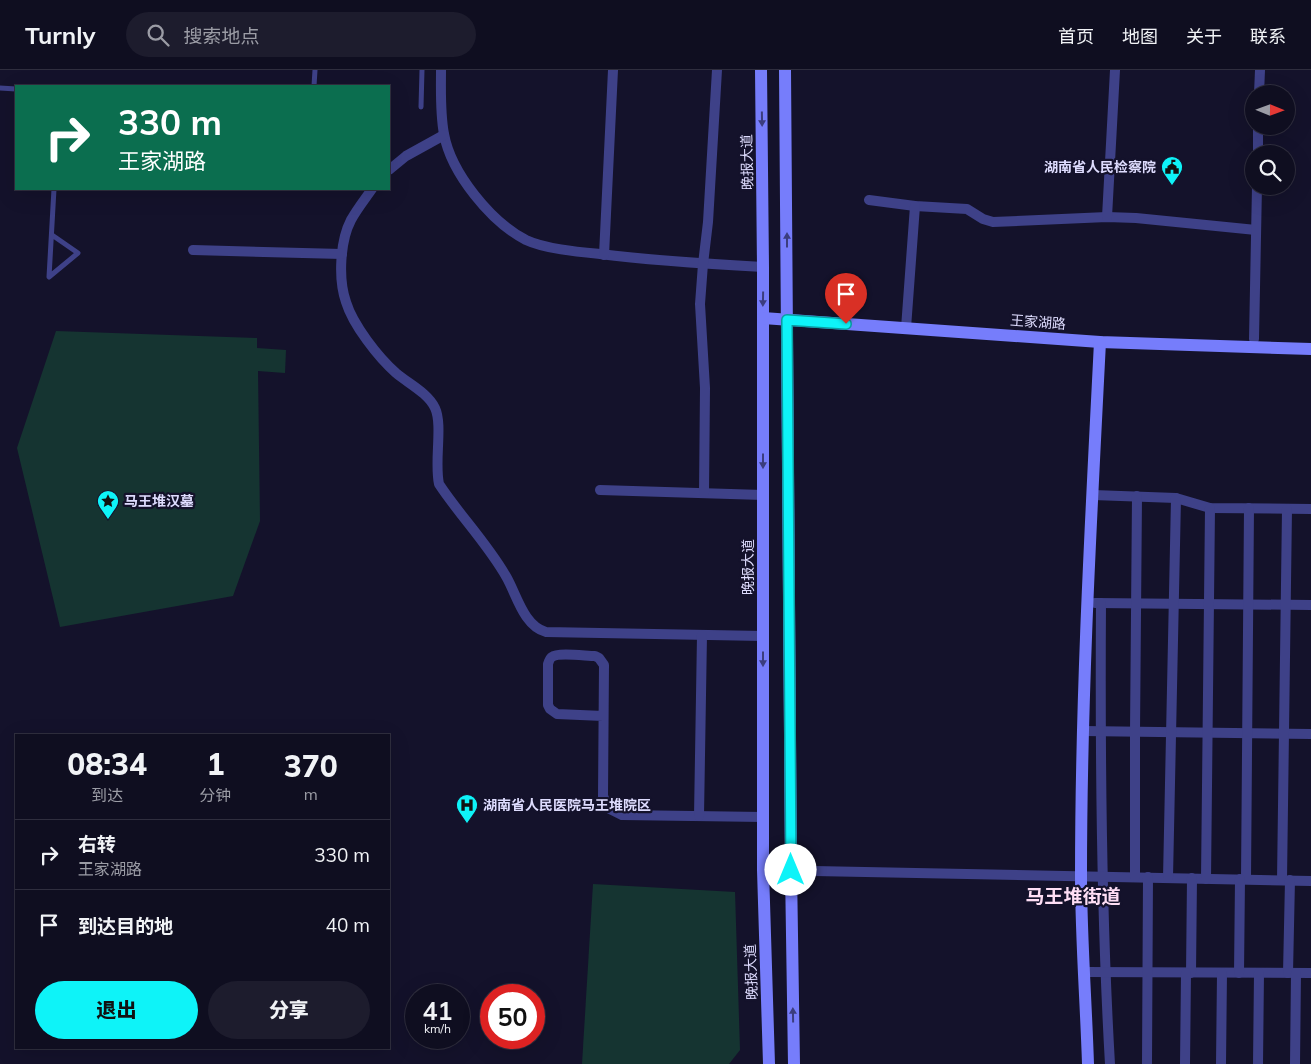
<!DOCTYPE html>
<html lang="zh">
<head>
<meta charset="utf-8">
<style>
	:root { --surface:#0f0e20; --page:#1d1c2d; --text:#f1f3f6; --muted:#9b9ca5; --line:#2f2e3e; --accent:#0ef3f8 }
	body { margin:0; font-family:Mulish,"Noto Sans SC",sans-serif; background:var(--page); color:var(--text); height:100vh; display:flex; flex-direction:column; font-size:19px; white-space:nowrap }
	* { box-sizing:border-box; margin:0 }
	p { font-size:16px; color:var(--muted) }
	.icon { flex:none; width:28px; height:28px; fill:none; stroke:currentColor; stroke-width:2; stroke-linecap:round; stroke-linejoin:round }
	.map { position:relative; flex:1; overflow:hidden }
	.side { position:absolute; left:15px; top:664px; width:375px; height:315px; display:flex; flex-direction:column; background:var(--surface); border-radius:0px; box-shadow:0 5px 20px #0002,0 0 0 1px var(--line) }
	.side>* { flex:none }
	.hud { position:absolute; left:15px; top:15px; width:375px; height:105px; border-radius:0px; box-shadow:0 5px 20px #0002,0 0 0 1px var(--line); background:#0b6e4f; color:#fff; overflow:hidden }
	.needle { width:32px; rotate:91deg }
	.fabs { position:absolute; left:1245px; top:15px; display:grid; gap:10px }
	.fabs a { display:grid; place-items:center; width:50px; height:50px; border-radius:50%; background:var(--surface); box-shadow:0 5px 20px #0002,0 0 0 1px var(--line); font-size:25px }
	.speed { position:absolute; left:405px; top:914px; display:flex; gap:10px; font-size:25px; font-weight:700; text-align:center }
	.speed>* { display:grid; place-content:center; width:65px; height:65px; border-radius:50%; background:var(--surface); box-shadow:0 5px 20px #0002,0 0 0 1px var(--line); line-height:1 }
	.speed small { font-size:12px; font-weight:400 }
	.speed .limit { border:8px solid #d22; background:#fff; color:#111 }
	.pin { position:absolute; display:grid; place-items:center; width:42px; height:42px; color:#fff; margin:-51px -21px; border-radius:50% 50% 50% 0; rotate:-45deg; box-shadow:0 0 5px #0007 }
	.pin .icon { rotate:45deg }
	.me { position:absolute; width:55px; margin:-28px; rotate:0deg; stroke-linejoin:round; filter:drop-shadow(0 0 4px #0008) }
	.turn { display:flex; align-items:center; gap:18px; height:105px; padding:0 20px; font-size:22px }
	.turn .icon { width:65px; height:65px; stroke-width:2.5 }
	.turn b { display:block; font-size:35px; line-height:42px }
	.eta { display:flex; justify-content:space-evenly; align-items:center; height:85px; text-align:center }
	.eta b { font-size:30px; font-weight:800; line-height:35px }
	.button { display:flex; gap:10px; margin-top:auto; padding:10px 20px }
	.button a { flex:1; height:58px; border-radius:30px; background:var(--accent); color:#111; font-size:20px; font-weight:800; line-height:58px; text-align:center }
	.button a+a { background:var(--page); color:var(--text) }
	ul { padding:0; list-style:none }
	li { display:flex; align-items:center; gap:15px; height:70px; padding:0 20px; border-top:1px solid var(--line) }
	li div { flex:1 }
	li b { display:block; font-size:19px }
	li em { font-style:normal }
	header { display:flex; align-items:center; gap:30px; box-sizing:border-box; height:70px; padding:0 25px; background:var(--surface); border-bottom:1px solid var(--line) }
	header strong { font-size:24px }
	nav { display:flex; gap:28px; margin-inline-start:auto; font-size:18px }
	.search { width:350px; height:45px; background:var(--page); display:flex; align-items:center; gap:12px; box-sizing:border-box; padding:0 18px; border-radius:28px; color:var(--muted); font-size:19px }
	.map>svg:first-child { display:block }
</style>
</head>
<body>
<header>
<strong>Turnly</strong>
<div class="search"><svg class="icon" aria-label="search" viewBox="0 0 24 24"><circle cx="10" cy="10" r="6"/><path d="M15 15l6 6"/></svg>搜索地点</div>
<nav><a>首页</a><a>地图</a><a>关于</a><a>联系</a></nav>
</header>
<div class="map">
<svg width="1311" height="994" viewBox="0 0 1311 994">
	<rect width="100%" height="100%" fill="#14122b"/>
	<g fill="#153431">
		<polygon points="56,261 257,268 257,278 286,280 285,303 258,301 260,451 233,526 60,557 17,378"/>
		<polygon points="593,814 735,822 740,980 729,994 582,994"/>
	</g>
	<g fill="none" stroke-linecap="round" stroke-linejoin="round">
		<g stroke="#3e4188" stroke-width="5">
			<polyline points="314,16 315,0"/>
			<polyline points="0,18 16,19"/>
			<polyline points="421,37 422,0"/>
			<polyline points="52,165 78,183 49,207 54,119"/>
		</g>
		<g stroke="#3e4188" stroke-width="10">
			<path d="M441 0C441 21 440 43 444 64 451 103 491 152 526 170 545 179 579 182 600 184 655 191 709 194 763 197"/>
			<polyline points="1259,24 1260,0"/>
			<polyline points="1258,84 1258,56"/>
			<polyline points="389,100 406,86 444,65"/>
			<path d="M372 119C365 129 357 139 351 150 340 171 338 209 346 232 353 255 378 287 396 303 409 314 428 323 435 338 443 355 434 392 439 414 460 446 488 474 507 508 517 526 524 556 546 562L763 566"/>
			<polyline points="869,130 915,136 967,139 983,149 993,152 1107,147 1136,148 1256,160"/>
			<polyline points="1107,147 1115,0"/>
			<polyline points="193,180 342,184"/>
			<polyline points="604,185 613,0"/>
			<polyline points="906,258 915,136"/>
			<polyline points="1254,269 1257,116"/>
			<polyline points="600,420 763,425"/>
			<polyline points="704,423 705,318 700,234 703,194 708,152 717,0"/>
			<polyline points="1093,425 1176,428 1210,438 1311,439"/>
			<polyline points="1095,533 1311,535"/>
			<path d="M1101 533C1100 687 1101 841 1110 994"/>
			<path d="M603 646 557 644 550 639 548 635V594C549 591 550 588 552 587 558 582 586 586 595 586L599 588 604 595 603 726 608 738 622 745 763 747"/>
			<polyline points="1083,661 1311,664"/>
			<polyline points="699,746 702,565"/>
			<polyline points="763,800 1311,811"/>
			<polyline points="1135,807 1135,662 1137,426"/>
			<polyline points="1168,808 1176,428"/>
			<polyline points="1206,809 1210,438"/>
			<polyline points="1246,809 1249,438"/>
			<polyline points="1282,810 1287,439"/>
			<polyline points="1085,902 1311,903"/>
			<polyline points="1191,903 1192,808"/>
			<polyline points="1239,903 1240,809"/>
			<polyline points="1288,903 1290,810"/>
			<polyline points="1147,994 1148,807"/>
			<polyline points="1185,994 1186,903"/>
			<polyline points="1221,994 1222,903"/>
			<polyline points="1258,994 1259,903"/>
			<polyline points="1295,994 1296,903"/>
		</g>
		<g stroke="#767dfb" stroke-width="12">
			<polyline points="761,0 763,197 763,800 769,994"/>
			<polyline points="785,0 791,800 794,994"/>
			<polyline points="763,248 1100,272 1311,279"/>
			<path d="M1088 994C1086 931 1081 868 1081 805 1081 627 1091 449 1100 272"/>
		</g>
	</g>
	<defs><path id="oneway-solid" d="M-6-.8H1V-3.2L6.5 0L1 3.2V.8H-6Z" transform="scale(1.25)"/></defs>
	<g fill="#3b3d7e">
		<use href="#oneway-solid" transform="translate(762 49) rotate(89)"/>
		<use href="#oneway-solid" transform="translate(787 170) rotate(-90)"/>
		<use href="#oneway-solid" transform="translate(763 229) rotate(91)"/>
		<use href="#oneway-solid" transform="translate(763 391) rotate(90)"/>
		<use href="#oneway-solid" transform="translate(763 589) rotate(90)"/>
		<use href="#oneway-solid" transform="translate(793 945) rotate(-91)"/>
	</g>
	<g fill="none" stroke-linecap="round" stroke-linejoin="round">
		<g stroke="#099ea1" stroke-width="12">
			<polyline id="route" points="791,800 787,250 846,254"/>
		</g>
		<use href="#route" stroke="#0ef3f8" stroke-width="9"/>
	</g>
	<defs>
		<g id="civic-pin" transform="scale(1.125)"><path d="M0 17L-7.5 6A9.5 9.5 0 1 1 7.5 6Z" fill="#0ef3f8" stroke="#14122b"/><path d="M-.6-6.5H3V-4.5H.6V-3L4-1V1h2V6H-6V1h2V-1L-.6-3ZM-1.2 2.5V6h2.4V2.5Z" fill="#111"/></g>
		<g id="sight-pin" transform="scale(1.125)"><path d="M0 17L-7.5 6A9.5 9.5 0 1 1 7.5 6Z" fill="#0ef3f8" stroke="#14122b"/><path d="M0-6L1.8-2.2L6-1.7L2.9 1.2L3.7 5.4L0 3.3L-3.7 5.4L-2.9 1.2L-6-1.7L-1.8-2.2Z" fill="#111"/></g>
		<g id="hospital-pin" transform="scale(1.125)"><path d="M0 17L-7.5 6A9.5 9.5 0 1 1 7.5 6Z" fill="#0ef3f8" stroke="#14122b"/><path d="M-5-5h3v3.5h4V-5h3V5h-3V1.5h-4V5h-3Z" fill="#111"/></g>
	</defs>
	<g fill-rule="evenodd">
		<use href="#civic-pin" x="1172" y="97"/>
		<use href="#sight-pin" x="108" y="431"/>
		<use href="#hospital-pin" x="467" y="735"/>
	</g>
	<g text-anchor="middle" stroke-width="4.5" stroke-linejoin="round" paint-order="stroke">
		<g font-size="14" fill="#dedcfe" stroke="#14122b">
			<text transform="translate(747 92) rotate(-91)" y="5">晚报大道</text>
			<text transform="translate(1038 252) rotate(4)" y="5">王家湖路</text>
			<text transform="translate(748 497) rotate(-90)" y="5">晚报大道</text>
			<text transform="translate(751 902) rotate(-92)" y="5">晚报大道</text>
		</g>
		<g font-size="14" font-weight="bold" fill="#dedcfe" stroke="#14122b" text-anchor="start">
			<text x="1156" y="102" text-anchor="end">湖南省人民检察院</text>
			<text x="124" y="436">马王堆汉墓</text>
			<text x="483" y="740">湖南省人民医院马王堆院区</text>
		</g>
		<g font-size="19" font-weight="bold" fill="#fedef5" stroke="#14122b">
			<text x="1073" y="833">马王堆街道</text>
		</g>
	</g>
</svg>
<div class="fabs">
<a><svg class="needle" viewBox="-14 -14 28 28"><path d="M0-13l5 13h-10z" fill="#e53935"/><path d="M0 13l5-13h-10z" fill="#9b9ca5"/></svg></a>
<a><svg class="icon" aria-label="search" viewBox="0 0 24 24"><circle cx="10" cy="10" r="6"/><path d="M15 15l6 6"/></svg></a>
</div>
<div class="speed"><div>41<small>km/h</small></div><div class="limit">50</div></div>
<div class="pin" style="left:846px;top:254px;background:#d93025"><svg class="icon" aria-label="arrive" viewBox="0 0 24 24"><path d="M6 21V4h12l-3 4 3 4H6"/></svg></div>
<svg class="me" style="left:791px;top:800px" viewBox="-20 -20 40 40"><circle r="19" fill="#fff"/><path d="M0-13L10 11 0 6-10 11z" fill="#0ef3f8"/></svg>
<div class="hud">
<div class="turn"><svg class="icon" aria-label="right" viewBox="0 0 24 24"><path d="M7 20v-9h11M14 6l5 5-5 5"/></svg><div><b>330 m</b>王家湖路</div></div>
</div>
<section class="side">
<div class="eta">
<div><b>08:34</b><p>到达</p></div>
<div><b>1</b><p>分钟</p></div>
<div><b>370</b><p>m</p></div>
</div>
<ul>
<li><svg class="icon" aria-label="right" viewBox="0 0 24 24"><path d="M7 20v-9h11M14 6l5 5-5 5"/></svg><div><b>右转</b><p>王家湖路</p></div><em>330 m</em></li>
<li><svg class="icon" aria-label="arrive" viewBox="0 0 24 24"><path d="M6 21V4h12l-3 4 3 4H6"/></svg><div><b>到达目的地</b></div><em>40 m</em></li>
</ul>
<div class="button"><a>退出</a><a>分享</a></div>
</section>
</div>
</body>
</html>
